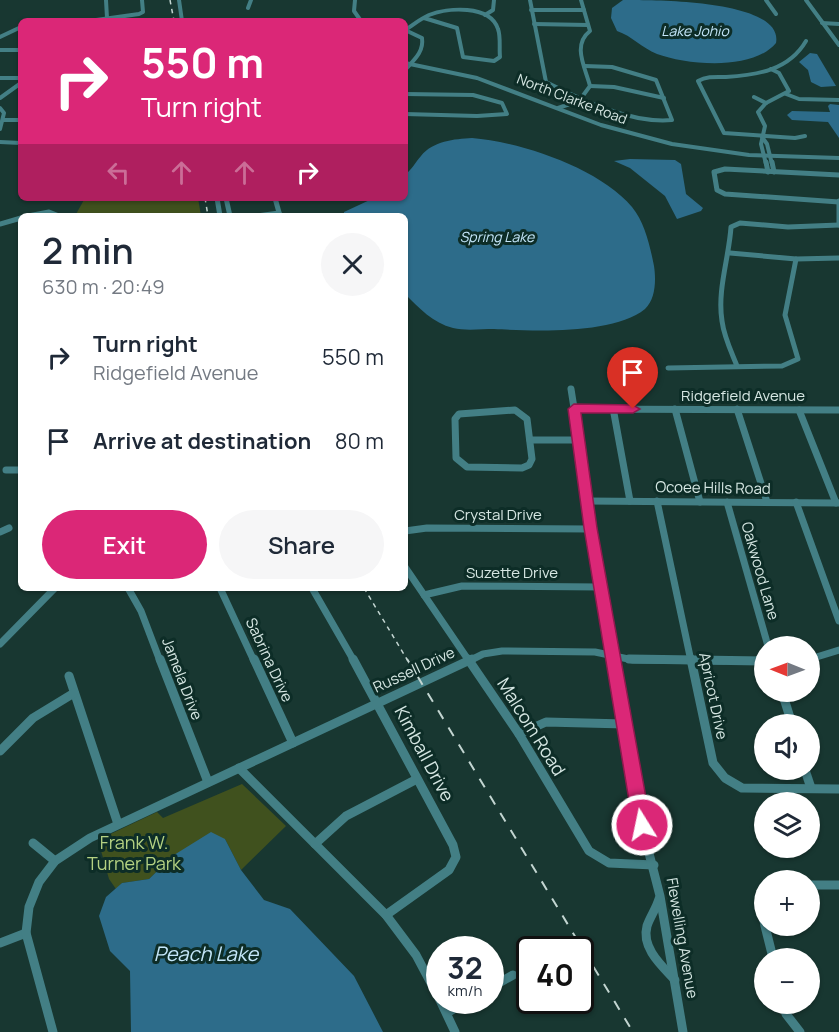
<!DOCTYPE html>
<html lang="en">
<head>
<meta charset="utf-8">
<style>
	:root { --surface:#fff; --page:#f6f6f7; --text:#1f2937; --muted:#747a83; --accent:#db2777 }
	body { margin:0; font-family:Manrope,sans-serif; background:var(--page); color:var(--text); height:100vh; display:flex; flex-direction:column; font-size:22px; white-space:nowrap }
	* { box-sizing:border-box; margin:0 }
	p { font-size:20px; color:var(--muted) }
	.icon { flex:none; width:33px; height:33px; fill:none; stroke:currentColor; stroke-width:2; stroke-linecap:round; stroke-linejoin:round }
	.map { position:relative; flex:1; overflow:hidden }
	.sheet { position:absolute; left:18px; top:213px; width:390px; height:378px; display:flex; flex-direction:column; background:var(--surface); border-radius:9px; box-shadow:0 2px 4px #0004 }
	.sheet>* { flex:none }
	.guide { position:absolute; left:18px; top:18px; width:390px; height:183px; border-radius:9px; box-shadow:0 2px 4px #0004; background:#db2777; color:#fff; overflow:hidden }
	.needle { width:39px; rotate:271deg }
	.tools { position:absolute; left:754px; top:636px; display:grid; gap:12px }
	.tools a { display:grid; place-items:center; width:66px; height:66px; border-radius:50%; background:var(--surface); box-shadow:0 2px 4px #0004; font-size:30px }
	.speed { position:absolute; left:426px; top:936px; display:flex; gap:12px; font-size:30px; font-weight:700; text-align:center }
	.speed>* { display:grid; place-content:center; width:78px; height:78px; border-radius:50%; background:var(--surface); box-shadow:0 2px 4px #0004; line-height:1 }
	.speed small { font-size:15px; font-weight:400 }
	.speed .limit { border:3px solid #111; border-radius:9px; background:#fff; color:#111 }
	.pin { position:absolute; display:grid; place-items:center; width:51px; height:51px; color:#fff; margin:-62px -26px; border-radius:50% 50% 50% 0; rotate:-45deg; box-shadow:0 0 6px #0007 }
	.pin .icon { rotate:45deg }
	.me { position:absolute; width:66px; margin:-33px; rotate:350deg; stroke-linejoin:round; filter:drop-shadow(0 0 4px #0008) }
	.turn { display:flex; align-items:center; gap:21px; height:126px; padding:0 24px; font-size:27px }
	.turn .icon { width:78px; height:78px; stroke-width:2.5 }
	.turn b { display:block; font-size:42px; line-height:51px }
	.lanes { display:flex; align-items:center; height:57px; padding:0 24px; background:#0003; justify-content:center; gap:30px; direction:ltr }
	.lanes .off { opacity:.35 }
	.round { display:grid; place-items:center; flex:none; width:63px; height:63px; border-radius:32px; background:var(--page) }
	.headline { display:flex; align-items:center; justify-content:space-between; height:102px; padding:0 24px }
	h1 { font-size:36px; font-weight:600; line-height:45px }
	.button { display:flex; gap:12px; margin-top:auto; padding:12px 24px }
	.button a { flex:1; height:69px; border-radius:36px; background:var(--accent); color:#fff; font-size:24px; font-weight:600; line-height:69px; text-align:center }
	.button a+a { background:var(--page); color:var(--text) }
	ul { padding:0; list-style:none }
	li { display:flex; align-items:center; gap:18px; height:84px; padding:0 24px }
	li div { flex:1 }
	li b { display:block; font-size:22px }
	li em { font-style:normal }
	.map>svg:first-child { display:block }
</style>
</head>
<body>
<div class="map">
<svg width="839" height="1032" viewBox="0 0 839 1032">
	<rect width="100%" height="100%" fill="#183731"/>
	<g fill="#40511e">
		<polygon points="85,198 198,198 201,216 75,216"/>
		<polygon points="242,784 286,826 241,870 225,839 174,855 149,879 122,883 116,889 109,879 98,840 157,812 163,818"/>
	</g>
	<g fill="#2d6c8a">
		<path d="M623 0C657 0 784 0 776 43 753 71 687 65 657 54 642 48 632 36 617 31L611 18 612 8Z"/>
		<polygon points="810,53 817,54 836,86 821,87 811,82 808,70 799,62"/>
		<polygon points="830,104 839,105 839,138 828,122 792,120 787,115 792,111 830,112 828,106"/>
		<path d="M472 138C521 142 599 168 632 207 645 223 650 246 654 266 656 279 656 299 645 309 613 335 533 331 494 329 481 329 465 331 453 328 433 323 419 308 405 294V216H344V212L374 198H405V175C412 169 415 163 421 156 433 141 454 139 472 138Z"/>
		<polygon points="630,159 675,160 681,164 686,194 703,208 701,211 677,219 665,196 630,168 614,161"/>
		<polygon points="211,832 225,839 241,870 264,900 290,909 354,976 383,1032 131,1032 130,971 110,951 99,916 106,897 122,883 149,879 174,855"/>
	</g>
	<g fill="none" stroke-linecap="round" stroke-linejoin="round">
		<g stroke="#437f85" stroke-width="4">
			<polyline points="106,0 107,18"/>
			<polyline points="179,0 182,21"/>
			<polyline points="355,0 354,11 361,21"/>
			<path d="M530 0 546 82C582 100 631 124 672 120L656 80 612 67 585 66"/>
			<polyline points="766,0 776,14"/>
			<polyline points="806,0 839,45"/>
			<polyline points="248,8 251,0"/>
			<polyline points="531,10 584,10"/>
			<polyline points="485,15 493,10 494,0"/>
			<polyline points="35,21 72,21"/>
			<polyline points="89,21 139,14 143,12 142,0"/>
			<polyline points="822,23 839,24"/>
			<polyline points="534,24 588,25"/>
			<path d="M405 30C413 25 420 19 429 15 447 8 490 4 498 29 501 37 499 48 500 57L494 61 463 57 457 28 424 18"/>
			<path d="M405 30 422 38C424 52 414 60 405 70"/>
			<polyline points="0,37 21,27"/>
			<polyline points="0,50 21,50"/>
			<polyline points="405,63 477,78 601,125 672,144 749,155 839,158"/>
			<polyline points="0,78 21,78"/>
			<polyline points="590,86 614,87 664,98"/>
			<polyline points="405,94 473,95 502,103 507,114 477,116 405,114"/>
			<polyline points="786,94 799,99 839,100"/>
			<polyline points="754,97 766,103"/>
			<polyline points="0,98 21,83"/>
			<polyline points="0,108 4,113 0,129"/>
			<path d="M558 108 579 101 590 86C585 67 572 45 590 31L581 0"/>
			<polyline points="3,120 21,120"/>
			<path d="M805 136 795 138 724 133 698 81C707 76 716 77 726 77 758 75 789 70 806 41"/>
			<polyline points="762,137 767,144 772,164"/>
			<polyline points="0,142 21,143"/>
			<polyline points="766,164 761,144 765,126 758,112 766,103 789,91 779,73 771,69"/>
		</g>
		<g stroke="#437f85" stroke-width="5">
			<polyline points="766,162 768,172"/>
			<polyline points="772,162 774,172"/>
			<polyline points="839,175 725,169 714,172 717,190 725,194 839,202"/>
			<polyline points="217,198 220,216"/>
			<polyline points="226,198 230,216"/>
			<polyline points="275,198 280,216"/>
			<polyline points="839,201 839,225"/>
			<polyline points="28,216 49,212 59,216"/>
			<polyline points="257,216 279,213"/>
			<polyline points="0,224 21,218"/>
			<polyline points="730,253 796,259 839,258"/>
			<path d="M737 366C731 351 724 337 722 321 717 290 729 258 731 227L740 223 788 227 839 225"/>
			<polyline points="668,368 782,366 798,359 785,315 796,259"/>
		</g>
		<g stroke="#437f85" stroke-width="7">
			<polyline points="571,389 614,661"/>
			<polyline points="613,408 630,501"/>
			<polyline points="574,409 839,410"/>
			<polyline points="675,409 700,502"/>
			<polyline points="737,409 767,502"/>
			<polygon points="515,410 527,419 532,459 529,465 522,468 467,467 456,458 455,419 459,414"/>
			<polyline points="799,410 836,503"/>
			<polyline points="530,440 579,440"/>
			<polyline points="6,470 21,470"/>
			<polyline points="587,501 839,503"/>
			<polyline points="657,501 691,661"/>
			<polyline points="727,502 768,646"/>
			<polyline points="796,502 839,621"/>
			<polyline points="405,531 427,528 591,529"/>
			<polyline points="0,532 9,528"/>
			<polyline points="405,567 469,661"/>
			<polyline points="128,588 141,611 160,661"/>
			<polyline points="220,588 254,661"/>
			<polyline points="312,588 354,661"/>
			<polyline points="424,595 462,586 601,587"/>
			<polyline points="0,644 55,588"/>
			<polyline points="810,659 839,650"/>
			<polyline points="469,661 483,654 502,651 595,652 633,660 724,661"/>
		</g>
		<g stroke="#437f85" stroke-width="9">
			<polyline points="160,659 208,782"/>
			<polyline points="254,659 293,743"/>
			<polyline points="353,659 453,845 456,857 449,870 386,915"/>
			<polyline points="468,659 519,734 589,851 609,863 654,865"/>
			<polyline points="613,659 642,826 660,896 683,1032"/>
			<polyline points="629,659 765,661"/>
			<polyline points="691,659 713,763 725,778 742,788 839,789"/>
			<polyline points="69,676 118,824"/>
			<polyline points="782,692 792,724"/>
			<polyline points="519,734 546,722 625,724"/>
			<polyline points="0,751 33,718 74,693"/>
			<polyline points="239,768 386,915 416,955 440,1000"/>
			<polyline points="805,770 811,788"/>
			<polyline points="33,843 55,861"/>
			<polyline points="315,844 346,816 417,779"/>
			<polyline points="810,885 839,885"/>
			<polyline points="765,896 761,909 765,925"/>
			<path d="M659 899C656 909 650 917 647 926 641 948 662 966 675 980"/>
			<polyline points="765,926 773,958"/>
			<polyline points="0,943 26,933"/>
			<polyline points="490,988 513,975"/>
			<polyline points="440,1000 455,1032"/>
			<polyline points="783,1004 786,1014 800,1032"/>
			<polyline points="447,1013 469,1000"/>
			<polyline points="53,1032 26,933 29,907 39,882 55,861 90,838 472,659"/>
		</g>
		<g stroke="#c3d5d1" stroke-width="1.5" stroke-dasharray="4.5 4.5" stroke-linecap="butt">
			<polyline points="170,0 174,21"/>
			<polyline points="205,198 208,216"/>
			<polyline points="364,588 408,661"/>
		</g>
		<polyline stroke="#c3d5d1" stroke-width="2" stroke-dasharray="10 10" stroke-linecap="butt" points="407,659 633,1032"/>
	</g>
	<polygon fill="#db2777" stroke="#8e194d" stroke-width="1.5" points="574,404 633,405 640,409 633,413 581,413 597,528 651,825 649,832 642,834 636,832 633,825 584,528 568,409"/>
	<g text-anchor="middle" stroke-width="6" stroke-linejoin="round" paint-order="stroke">
		<g font-size="14" font-style="italic" fill="#c5e7fa" stroke="#0d2d27">
			<text x="695" y="36">Lake Johio</text>
			<text x="497" y="242">Spring Lake</text>
		</g>
		<g font-size="14" fill="#d6e7e3" stroke="#0d2d27">
			<text transform="translate(572 99) rotate(21)" y="5">North Clarke Road</text>
		</g>
		<g font-size="15" fill="#d6e7e3" stroke="#0d2d27">
			<text x="743" y="401">Ridgefield Avenue</text>
			<text transform="translate(713 488) rotate(1)" y="5">Ocoee Hills Road</text>
			<text x="498" y="520">Crystal Drive</text>
			<text transform="translate(760 571) rotate(74)" y="5">Oakwood Lane</text>
			<text x="512" y="578">Suzette Drive</text>
			<text transform="translate(269 660) rotate(65)" y="5">Sabrina Drive</text>
			<text transform="translate(414 670) rotate(-25)" y="5">Russell Drive</text>
			<text transform="translate(182 679) rotate(69)" y="5">Jamela Drive</text>
			<text transform="translate(713 696) rotate(78)" y="5">Apricot Drive</text>
			<text transform="translate(682 938) rotate(80)" y="5">Flewelling Avenue</text>
		</g>
		<g font-size="18" fill="#d6e7e3" stroke="#0d2d27">
			<text transform="translate(531 727) rotate(58)" y="6">Malcom Road</text>
			<text transform="translate(424 754) rotate(62)" y="6">Kimball Drive</text>
		</g>
		<g font-size="18" fill="#b4d182" stroke="#0d2d27">
			<text x="134" y="849">Frank W.<tspan x="134" dy="21">Turner Park</tspan></text>
		</g>
		<g font-size="20" font-style="italic" fill="#c5e7fa" stroke="#0d2d27">
			<text x="206" y="961">Peach Lake</text>
		</g>
	</g>
</svg>
<div class="tools">
<a><svg class="needle" viewBox="-14 -14 28 28"><path d="M0-13l5 13h-10z" fill="#e53935"/><path d="M0 13l5-13h-10z" fill="#747a83"/></svg></a>
<a><svg class="icon" aria-label="sound" viewBox="0 0 24 24"><path d="M4 9h4l5-4v14l-5-4H4zM17 9q2 3 0 6"/></svg></a>
<a><svg class="icon" aria-label="layers" viewBox="0 0 24 24"><path d="M12 4l9 5-9 5-9-5zM3 14l9 5 9-5"/></svg></a>
<a>+</a>
<a>−</a>
</div>
<div class="speed"><div>32<small>km/h</small></div><div class="limit">40</div></div>
<div class="pin" style="left:633px;top:409px;background:#d93025"><svg class="icon" aria-label="arrive" viewBox="0 0 24 24"><path d="M6 21V4h12l-3 4 3 4H6"/></svg></div>
<svg class="me" style="left:642px;top:825px" viewBox="-20 -20 40 40"><circle r="17" fill="#db2777" stroke="#fff" stroke-width="3"/><path d="M0-11L8 9 0 5-8 9z" fill="#fff"/></svg>
<div class="guide">
<div class="turn"><svg class="icon" aria-label="right" viewBox="0 0 24 24"><path d="M7 20v-9h11M14 6l5 5-5 5"/></svg><div><b>550 m</b>Turn right</div></div>
<div class="lanes"><svg class="icon off" aria-label="left" viewBox="0 0 24 24"><path d="M17 20v-9H6M10 6l-5 5 5 5"/></svg><svg class="icon off" aria-label="ahead" viewBox="0 0 24 24"><path d="M12 20V5M6 11l6-6 6 6"/></svg><svg class="icon off" aria-label="ahead" viewBox="0 0 24 24"><path d="M12 20V5M6 11l6-6 6 6"/></svg><svg class="icon" aria-label="right" viewBox="0 0 24 24"><path d="M7 20v-9h11M14 6l5 5-5 5"/></svg></div>
</div>
<section class="sheet">
<div class="headline"><div><h1>2 min</h1><p>630 m · 20:49</p></div><a class="round"><svg class="icon" aria-label="close" viewBox="0 0 24 24"><path d="M6 6l12 12M18 6L6 18"/></svg></a></div>
<ul>
<li><svg class="icon" aria-label="right" viewBox="0 0 24 24"><path d="M7 20v-9h11M14 6l5 5-5 5"/></svg><div><b>Turn right</b><p>Ridgefield Avenue</p></div><em>550 m</em></li>
<li><svg class="icon" aria-label="arrive" viewBox="0 0 24 24"><path d="M6 21V4h12l-3 4 3 4H6"/></svg><div><b>Arrive at destination</b></div><em>80 m</em></li>
</ul>
<div class="button"><a>Exit</a><a>Share</a></div>
</section>
</div>
</body>
</html>
